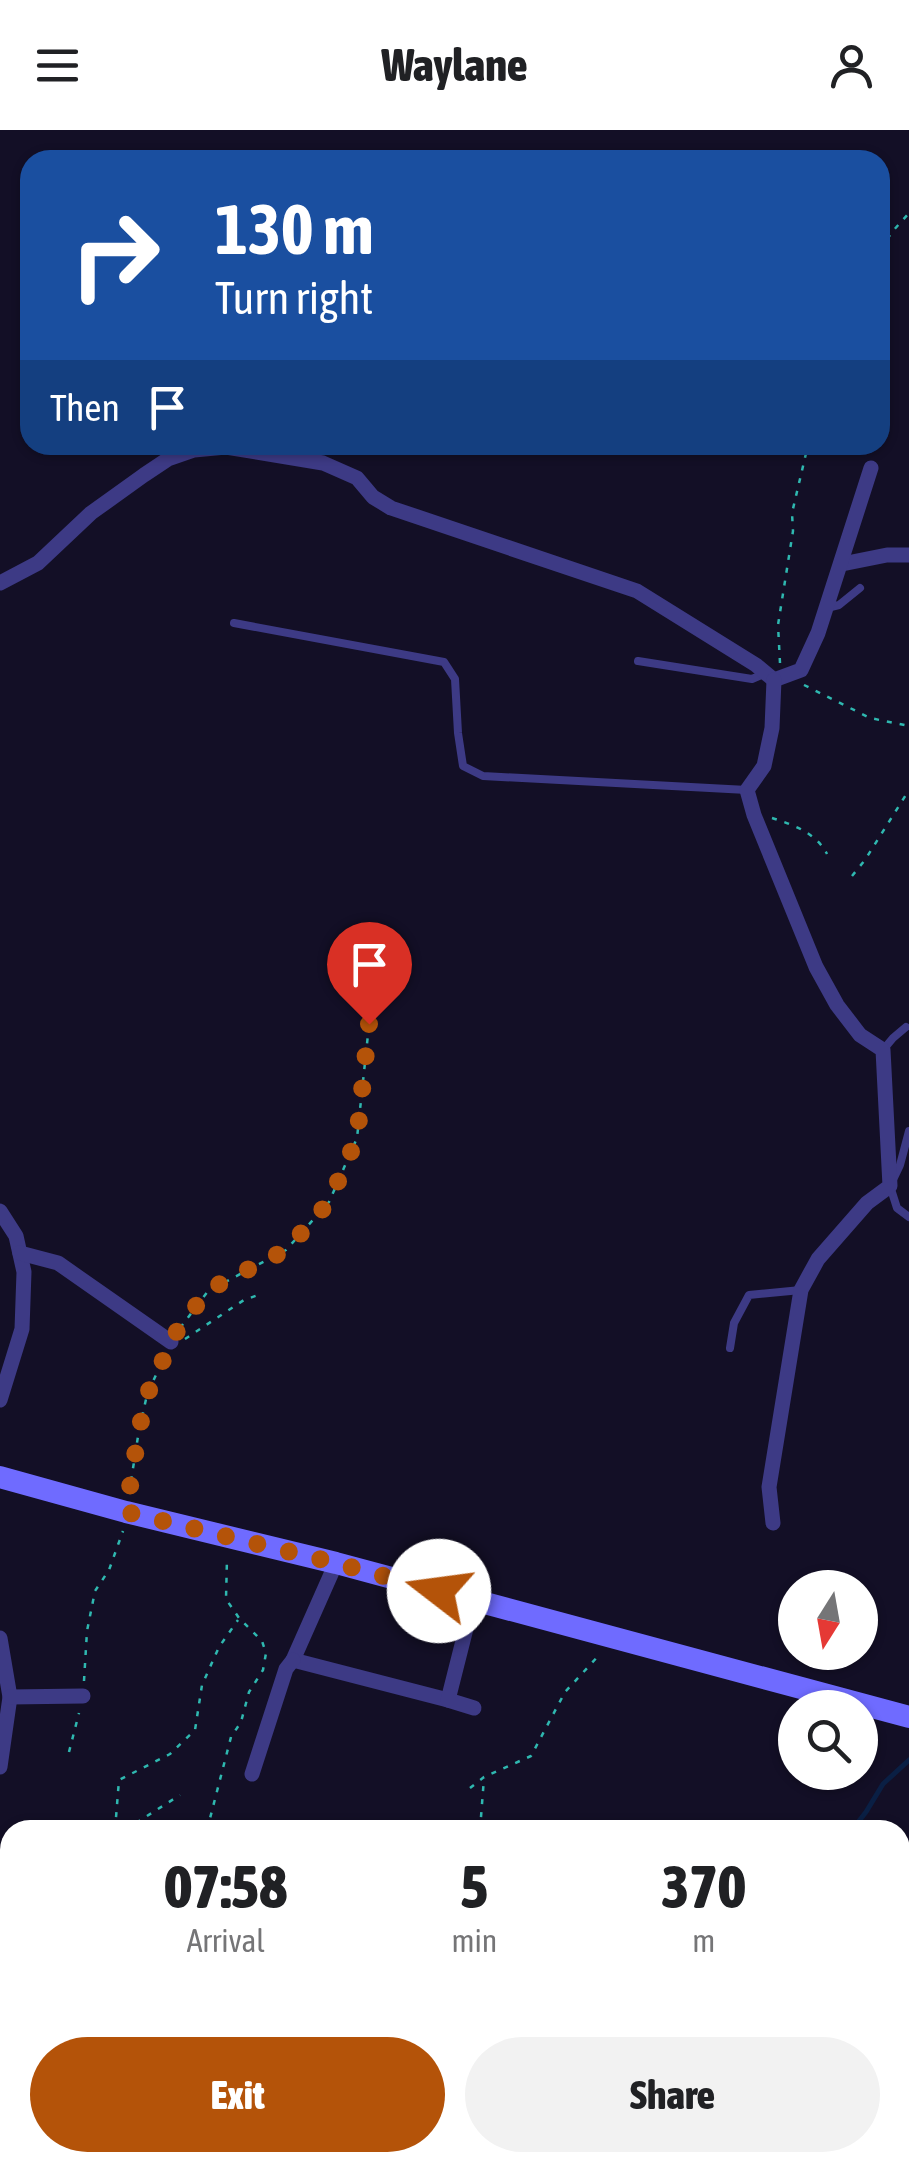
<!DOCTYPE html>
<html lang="en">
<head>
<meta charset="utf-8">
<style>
	:root { --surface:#fff; --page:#f2f2f2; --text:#202124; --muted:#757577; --accent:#b45309 }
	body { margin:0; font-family:"Asap Condensed",sans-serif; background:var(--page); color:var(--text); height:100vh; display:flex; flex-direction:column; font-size:38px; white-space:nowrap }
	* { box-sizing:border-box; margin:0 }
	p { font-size:32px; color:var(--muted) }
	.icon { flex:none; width:55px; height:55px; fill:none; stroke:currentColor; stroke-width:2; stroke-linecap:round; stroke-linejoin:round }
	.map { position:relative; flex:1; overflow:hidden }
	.drawer { position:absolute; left:0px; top:1690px; width:910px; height:352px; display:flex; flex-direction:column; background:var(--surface); border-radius:30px 30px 0 0; box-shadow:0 2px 8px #0004 }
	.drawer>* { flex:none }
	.banner { position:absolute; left:20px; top:20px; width:870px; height:305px; border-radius:30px; box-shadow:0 2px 8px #0004; background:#1a4fa0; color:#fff; overflow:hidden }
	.needle { width:65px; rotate:191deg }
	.controls { position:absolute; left:778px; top:1440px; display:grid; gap:20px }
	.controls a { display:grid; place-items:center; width:100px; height:100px; border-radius:50%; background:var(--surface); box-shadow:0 2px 8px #0004; font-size:50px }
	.pin { position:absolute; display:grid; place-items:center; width:85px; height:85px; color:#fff; margin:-102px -42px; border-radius:50% 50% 50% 0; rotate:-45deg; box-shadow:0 0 10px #0007 }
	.pin .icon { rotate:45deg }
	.me { position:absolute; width:110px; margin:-55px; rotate:285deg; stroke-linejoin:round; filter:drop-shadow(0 0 8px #0008) }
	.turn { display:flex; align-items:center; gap:35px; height:210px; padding:0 30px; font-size:45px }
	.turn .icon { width:130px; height:130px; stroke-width:2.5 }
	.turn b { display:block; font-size:70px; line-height:85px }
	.then { display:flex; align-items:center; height:95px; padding:0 30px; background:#0003; gap:20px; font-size:38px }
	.eta { display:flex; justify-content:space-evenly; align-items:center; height:170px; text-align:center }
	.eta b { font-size:60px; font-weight:800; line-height:70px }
	.action { display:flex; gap:20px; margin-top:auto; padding:20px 30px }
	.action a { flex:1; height:115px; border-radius:60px; background:var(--accent); color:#fff; font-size:40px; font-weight:800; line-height:115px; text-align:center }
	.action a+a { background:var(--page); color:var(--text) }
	header { display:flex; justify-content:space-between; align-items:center; height:130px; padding:0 30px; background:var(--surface); font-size:45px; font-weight:800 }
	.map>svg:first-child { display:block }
</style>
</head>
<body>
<header><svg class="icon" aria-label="menu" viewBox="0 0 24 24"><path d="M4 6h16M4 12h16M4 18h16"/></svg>Waylane<svg class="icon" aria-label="person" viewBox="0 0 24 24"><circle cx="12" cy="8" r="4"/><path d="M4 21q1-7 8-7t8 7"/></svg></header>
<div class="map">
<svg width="909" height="2041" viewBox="0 0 909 2041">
	<rect width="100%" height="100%" fill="#130f26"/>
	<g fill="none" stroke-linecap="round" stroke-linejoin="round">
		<g stroke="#0a1f44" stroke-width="5">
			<polyline points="852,1700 866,1682 883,1654 909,1630"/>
			<polyline points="758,2032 767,2041"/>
		</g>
		<g stroke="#2fb8b0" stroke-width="2.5" stroke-dasharray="5 8" stroke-linecap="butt">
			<polyline points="880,120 892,102 909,83"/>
			<polyline points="780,533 778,495 793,401 792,383 808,315"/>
			<polyline points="804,555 870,588 909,596"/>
			<path d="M772 688C794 695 816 703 827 724"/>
			<polyline points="852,746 865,730 909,660"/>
			<polyline points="180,1198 208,1161 286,1120 329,1072 357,1008 369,895"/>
			<polyline points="185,1209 244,1170 261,1164"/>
			<polyline points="129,1364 139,1300 147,1265 164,1227"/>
			<polyline points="84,1551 87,1501 95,1461 109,1440 123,1401"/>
			<polyline points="69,1622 79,1583"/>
			<polyline points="470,1658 484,1647 531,1626 565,1562 601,1523"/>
			<polyline points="115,1700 119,1650 170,1624 195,1600 202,1555 219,1517 238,1490"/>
			<polyline points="125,1700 180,1665"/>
			<polyline points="207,1700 231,1607 241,1592 249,1562 263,1540 266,1523 262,1511 239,1488 226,1469 227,1428"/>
			<polyline points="480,1700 484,1648"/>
			<polyline points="0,1785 10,1786"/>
		</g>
		<g stroke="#3d3a85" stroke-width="8">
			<polyline points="827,478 839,475 860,458"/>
			<polyline points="234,493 444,532 455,549 458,603 463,636 483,646 747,660"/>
			<polyline points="638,531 752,549 766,543"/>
			<polyline points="883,920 893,908 906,897"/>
			<polyline points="909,1001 900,1035 890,1056 897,1078 909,1087"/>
			<polyline points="730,1218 734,1193 749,1165 801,1160"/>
		</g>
		<g stroke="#3d3a85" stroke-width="15">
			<polyline points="842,434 887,425 909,425"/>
			<polyline points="0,453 38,433 91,383 144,345 168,329 194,320 226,317 323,333 357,348 373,367 391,378 637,461 756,535 774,550"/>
			<polyline points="774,550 801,540 818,503 871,338"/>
			<polyline points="0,1081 16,1106 24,1142 22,1199 0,1270"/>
			<polyline points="20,1123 58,1133 171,1212"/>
			<polyline points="773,1393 769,1357 801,1160 818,1129 867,1073 890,1056 883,920 860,905 837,875 816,837 754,685 747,660 764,636 772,598 774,550"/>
			<polyline points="336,1433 293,1530 448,1570"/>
			<polyline points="473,1471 448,1570 474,1578"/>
			<polyline points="0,1508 10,1567 0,1637"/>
			<polyline points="10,1567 83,1566"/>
			<polyline points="252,1644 286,1539 293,1530"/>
			<polyline points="900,1936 909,1907"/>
			<polyline points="0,1970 10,1979"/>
			<polyline points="69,2032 78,2041"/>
			<polyline points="110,2032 111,2041"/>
			<polyline points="898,2032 909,2041"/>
			<polyline points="873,2035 891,2032"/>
			<polyline points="588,2041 596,2032"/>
		</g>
		<polyline stroke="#6f6bff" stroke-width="22" points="0,1347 126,1382 336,1433 909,1587"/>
	</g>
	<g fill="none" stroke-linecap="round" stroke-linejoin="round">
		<polyline stroke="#b45309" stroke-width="18" stroke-dasharray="0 32.4" points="369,894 357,1008 329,1072 286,1120 208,1160 175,1204 147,1265 139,1300 126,1382 336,1433 439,1461"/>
	</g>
</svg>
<div class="controls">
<a><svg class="needle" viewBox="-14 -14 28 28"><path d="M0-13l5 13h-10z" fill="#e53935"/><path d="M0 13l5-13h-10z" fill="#757577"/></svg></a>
<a><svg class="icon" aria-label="search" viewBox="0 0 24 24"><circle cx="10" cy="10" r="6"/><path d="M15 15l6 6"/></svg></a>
</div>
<div class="pin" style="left:369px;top:894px;background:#d93025"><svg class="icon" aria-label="arrive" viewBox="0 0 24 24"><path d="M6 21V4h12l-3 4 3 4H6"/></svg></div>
<svg class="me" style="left:439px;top:1461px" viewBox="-20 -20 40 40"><circle r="19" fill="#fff"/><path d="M0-13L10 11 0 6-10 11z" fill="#b45309"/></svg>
<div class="banner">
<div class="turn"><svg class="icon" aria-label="right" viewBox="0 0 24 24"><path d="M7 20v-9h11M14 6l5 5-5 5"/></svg><div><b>130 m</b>Turn right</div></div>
<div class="then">Then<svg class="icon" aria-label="arrive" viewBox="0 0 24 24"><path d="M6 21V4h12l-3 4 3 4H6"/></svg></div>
</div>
<section class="drawer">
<div class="eta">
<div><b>07:58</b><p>Arrival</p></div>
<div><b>5</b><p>min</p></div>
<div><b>370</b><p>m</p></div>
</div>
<div class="action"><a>Exit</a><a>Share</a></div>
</section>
</div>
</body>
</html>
